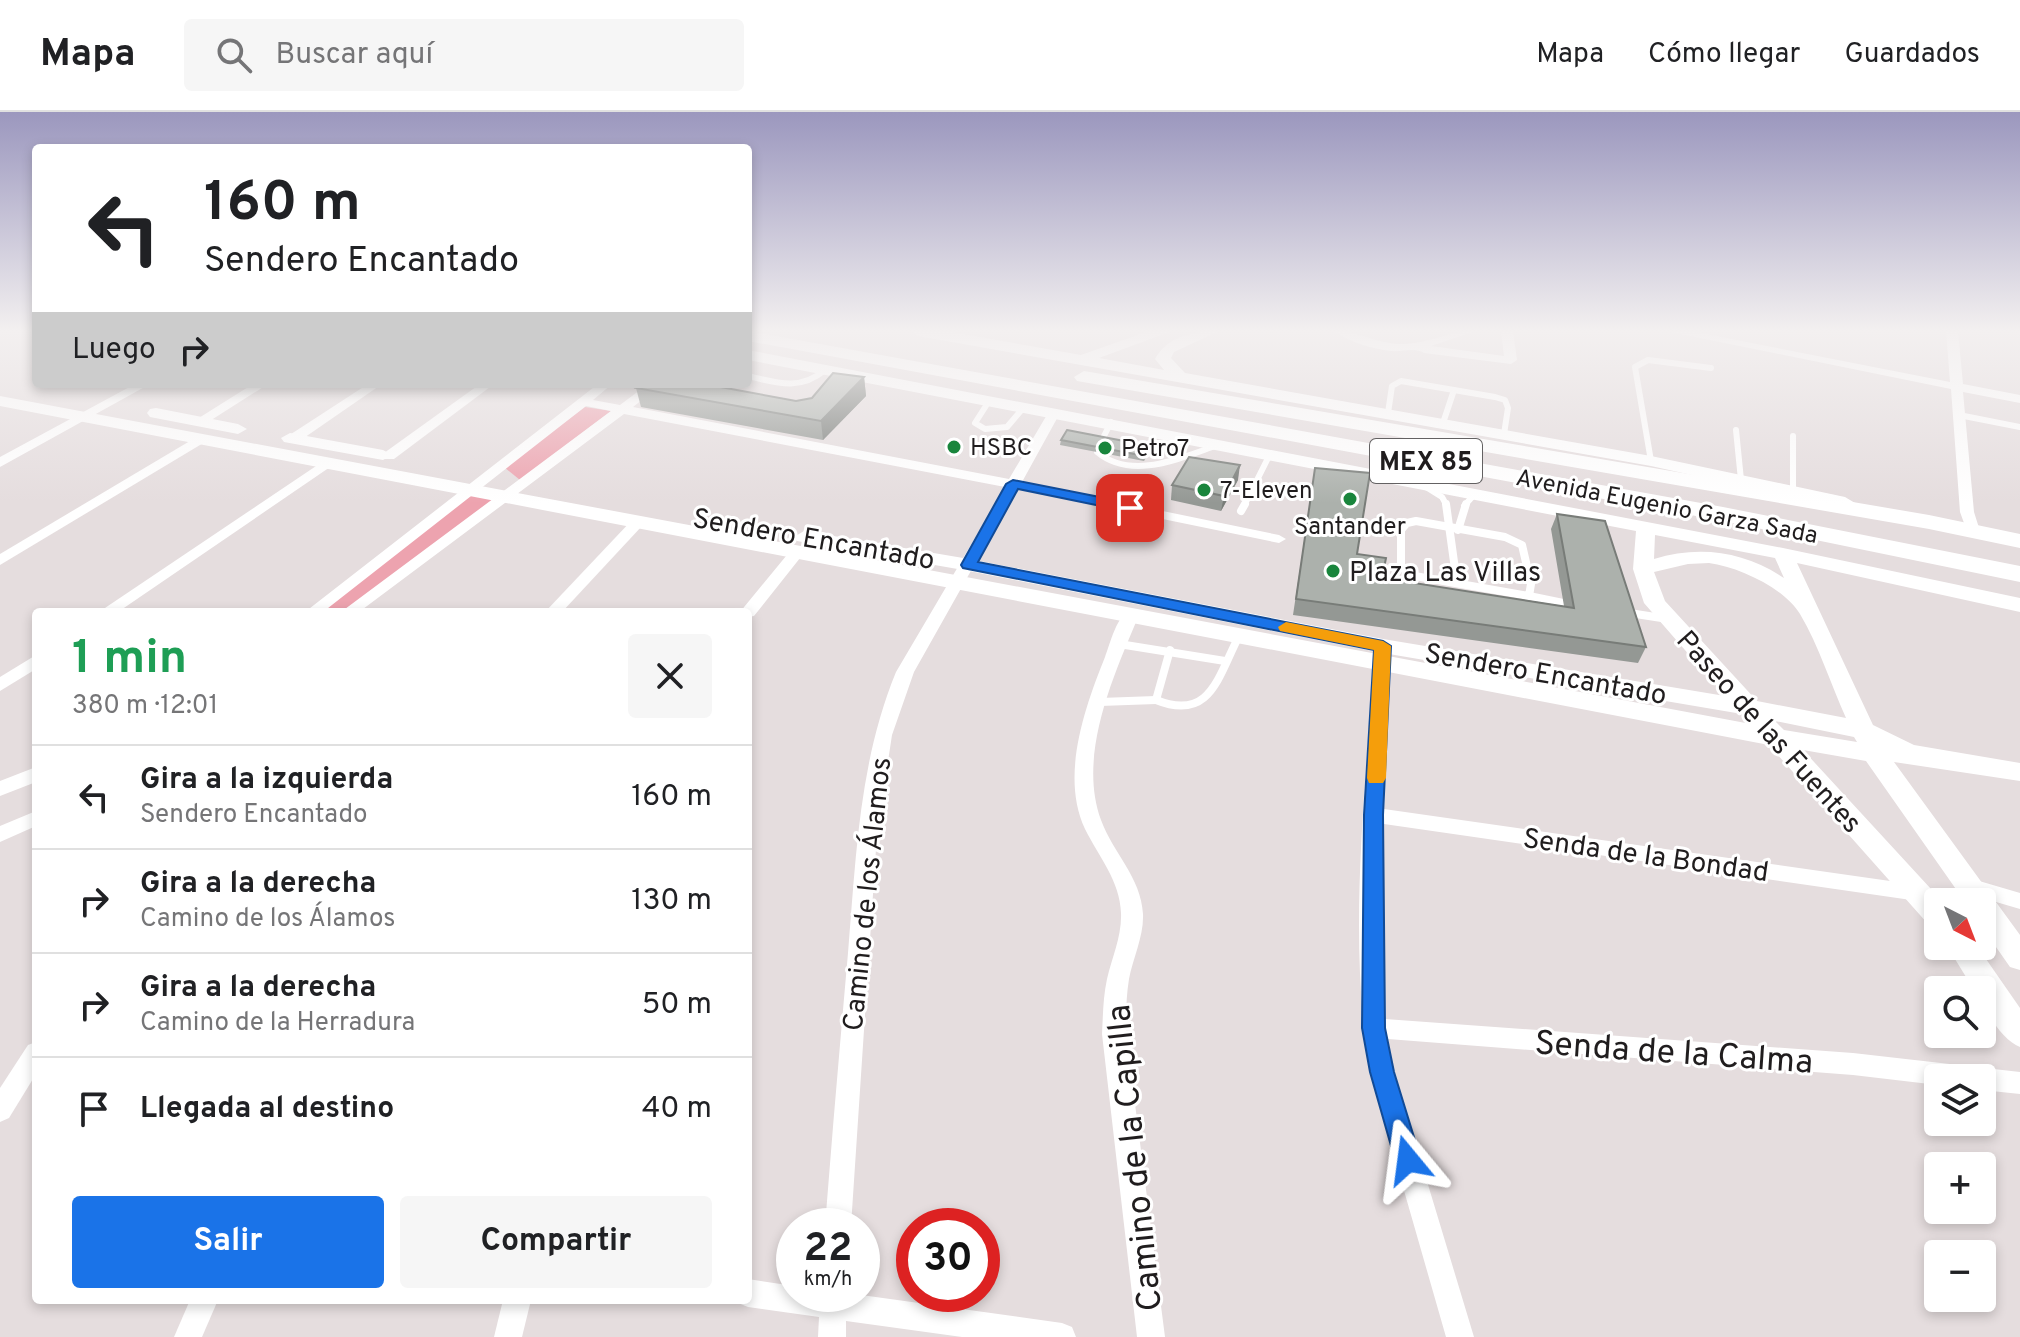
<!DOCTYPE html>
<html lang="es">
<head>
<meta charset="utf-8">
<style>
	:root { --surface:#fff; --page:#f6f6f6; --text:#202124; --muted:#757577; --line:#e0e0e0; --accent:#1a73e8 }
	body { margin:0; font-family:Overpass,sans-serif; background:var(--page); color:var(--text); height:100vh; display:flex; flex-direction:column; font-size:30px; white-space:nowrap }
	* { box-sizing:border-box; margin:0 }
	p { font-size:26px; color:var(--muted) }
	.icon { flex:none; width:44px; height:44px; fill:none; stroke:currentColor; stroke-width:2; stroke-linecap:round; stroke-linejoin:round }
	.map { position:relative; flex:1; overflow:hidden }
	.details { position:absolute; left:32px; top:496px; width:720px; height:696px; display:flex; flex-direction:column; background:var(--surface); border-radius:8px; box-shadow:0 4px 12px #0003 }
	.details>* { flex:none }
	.banner { position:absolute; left:32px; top:32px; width:720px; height:244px; border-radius:8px; box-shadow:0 4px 12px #0003; background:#fff; color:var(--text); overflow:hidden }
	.needle { width:52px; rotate:138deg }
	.fabs { position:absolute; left:1924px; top:776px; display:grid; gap:16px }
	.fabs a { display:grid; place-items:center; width:72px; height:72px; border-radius:8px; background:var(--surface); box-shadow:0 4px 12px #0003; font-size:40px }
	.speed { position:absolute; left:776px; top:1096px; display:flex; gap:16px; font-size:40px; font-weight:700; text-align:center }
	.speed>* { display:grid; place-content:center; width:104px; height:104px; border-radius:50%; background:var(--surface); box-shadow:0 4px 12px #0003; line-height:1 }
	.speed small { font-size:20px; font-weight:400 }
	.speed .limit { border:12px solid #d22; background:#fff; color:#111 }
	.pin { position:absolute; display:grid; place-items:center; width:68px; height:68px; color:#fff; margin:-34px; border-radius:16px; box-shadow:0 4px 12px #0006 }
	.me { position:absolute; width:88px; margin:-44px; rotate:344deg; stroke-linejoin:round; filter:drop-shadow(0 0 6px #0008) }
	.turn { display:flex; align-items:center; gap:28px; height:168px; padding:0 40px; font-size:36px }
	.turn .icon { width:104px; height:104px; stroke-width:2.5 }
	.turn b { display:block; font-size:56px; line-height:68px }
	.then { display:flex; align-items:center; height:76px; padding:0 40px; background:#0003; gap:16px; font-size:30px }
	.round { display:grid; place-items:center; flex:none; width:84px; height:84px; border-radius:8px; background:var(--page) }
	.head { display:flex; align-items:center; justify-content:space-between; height:136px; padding:0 40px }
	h1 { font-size:48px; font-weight:700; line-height:60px; color:#1e9e55 }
	.primary-button { display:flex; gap:16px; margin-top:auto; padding:16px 40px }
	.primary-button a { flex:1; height:92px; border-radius:8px; background:var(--accent); color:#fff; font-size:32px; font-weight:700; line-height:92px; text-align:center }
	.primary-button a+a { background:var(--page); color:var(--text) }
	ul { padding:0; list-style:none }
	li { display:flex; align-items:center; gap:24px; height:104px; padding:0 40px; border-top:2px solid var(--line) }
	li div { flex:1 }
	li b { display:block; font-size:30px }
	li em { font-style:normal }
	header { display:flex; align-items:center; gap:48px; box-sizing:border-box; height:112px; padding:0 40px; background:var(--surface); border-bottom:2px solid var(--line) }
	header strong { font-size:38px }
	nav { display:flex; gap:44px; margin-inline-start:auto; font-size:28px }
	.search { width:560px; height:72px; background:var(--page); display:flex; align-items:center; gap:20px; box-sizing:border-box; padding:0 28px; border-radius:8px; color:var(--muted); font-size:30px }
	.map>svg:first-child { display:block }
</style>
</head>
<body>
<header>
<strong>Mapa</strong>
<div class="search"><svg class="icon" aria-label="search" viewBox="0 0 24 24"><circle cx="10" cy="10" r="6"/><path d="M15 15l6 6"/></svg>Buscar aquí</div>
<nav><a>Mapa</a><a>Cómo llegar</a><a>Guardados</a></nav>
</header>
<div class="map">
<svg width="2020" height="1225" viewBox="0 0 2020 1225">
	<rect width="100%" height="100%" fill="#e5ddde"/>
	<g fill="#eda3af">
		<polygon points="585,295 611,299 520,368 504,355"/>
		<polygon points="478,383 496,388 344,500 321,500 468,384"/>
	</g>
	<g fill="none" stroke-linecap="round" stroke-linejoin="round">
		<g stroke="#fff" stroke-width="6">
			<path d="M748 264C777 271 800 279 825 258"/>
			<polyline points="989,289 975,311 985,317 1007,315 1024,295"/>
			<polyline points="1388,301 1392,274 1401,269 1495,285 1505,288 1508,296 1504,322"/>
			<polyline points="1959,303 2020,315"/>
			<polyline points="1443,311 1454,278"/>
			<polyline points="1736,318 1741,368"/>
			<polyline points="1793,324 1793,379"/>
			<polyline points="1101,330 1111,310"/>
			<path d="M1097 340C1132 369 1180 346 1218 333"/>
			<polyline points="1651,349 1635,255 1648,248 1711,256"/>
			<polyline points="1426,375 1442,385 1447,394"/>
			<polyline points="1244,394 1270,342"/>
			<polyline points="1464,394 1474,383 1479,383"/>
		</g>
		<g stroke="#fff" stroke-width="8">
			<polyline points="1446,392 1455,457"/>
			<polyline points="1241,399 1245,392"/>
			<polygon points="1416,409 1505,425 1522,433 1531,472 1529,484 1409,463 1401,453 1401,418 1407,411"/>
			<polyline points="1458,418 1466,392"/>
			<polyline points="1529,484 1563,491"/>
			<polyline points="1623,500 1668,507"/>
			<polyline points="1119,532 1225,549"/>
			<path d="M1170 538 1156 588C1211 610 1218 564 1239 524"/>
			<polyline points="1100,590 1156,588"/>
		</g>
		<g fill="#fff" fill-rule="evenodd">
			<path d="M1334 219C1359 219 1379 233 1404 232 1429 231 1450 219 1475 219L1431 234 1504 244 1501 219H1513L1517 248 1511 252 1424 241C1415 235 1403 240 1391 239 1372 237 1350 230 1334 219Z"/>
			<polygon points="1666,219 1691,219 1950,270 1946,219 1958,219 1963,272 2020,283 2020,291 1963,280 1974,400 1980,419 1978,422 1968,422 1960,400 1951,277"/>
			<polygon points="135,272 150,272 0,355 0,345"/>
			<polygon points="253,272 268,272 205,312 194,309"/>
			<polygon points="368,272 382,272 298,330 288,330 288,324"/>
			<polygon points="480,272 494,272 394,347 384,347 384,341"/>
			<path d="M598 272H612L593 288 620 293 648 272H662L633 295 1009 367 1048 301 1054 297 1060 301 1022 370 1279 423 1286 427 1279 431 1017 377 914 560 892 623 877 722 851 1114H825C832 1023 840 932 848 841 856 745 859 650 896 560L1005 375 624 302 359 500H341L611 299 586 294 323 500H305Z"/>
			<polygon points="200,323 205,324 205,330 0,453 0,442"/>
			<polygon points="328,346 335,350 333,353 118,500 99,500"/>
			<polygon points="637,407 644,411 642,414 562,500 545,500 632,408"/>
			<polygon points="796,436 804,441 754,504 748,505 748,500 740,500 791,438"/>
			<path d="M1131 498 1139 503C1114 563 1077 643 1101 708 1113 741 1141 765 1143 802 1144 824 1133 846 1129 867 1126 885 1126 904 1126 922L1165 1225H1137L1102 922C1103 904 1103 885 1107 867 1112 845 1122 824 1121 801 1120 769 1099 745 1085 717 1060 664 1085 595 1105 545 1110 532 1117 502 1131 498Z"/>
			<path d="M1383 529 1391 534 1384 697 1918 773 1925 775 1928 781 1925 787 1918 789 1384 712 1382 819 1385 907 1853 941 2020 960V982L1982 978V966H1938V973L1853 963 1388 927 1394 960 1474 1225H1446L1370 960C1347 827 1366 669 1375 534Z"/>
			<polygon points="36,543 36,557 0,579 0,565"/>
			<polygon points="36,655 36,670 0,684 0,669"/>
			<polygon points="36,699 36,714 0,730 0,714"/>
			<polygon points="1969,766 2020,781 2020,797 1962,780 1959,774 1962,768"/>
			<polygon points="36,930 36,962 9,1006 0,1010 0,976 28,933"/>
			<polygon points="748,1167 794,1174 794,1182 854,1182 1062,1211 1072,1215 1076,1225 962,1225 846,1209 846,1225 818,1225 819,1205 748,1195 738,1191 737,1188 748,1188"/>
			<polygon points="190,1188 218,1188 202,1225 174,1225"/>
			<polygon points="503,1188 531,1188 522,1225 494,1225"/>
		</g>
		<g fill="#fff" fill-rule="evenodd">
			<path d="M911 219H946L1081 243 1149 219H1172L1099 246 1164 258 1155 247C1167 224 1195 219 1219 219L1174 240 1171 246 1185 261 1651 344 1845 385 1855 391 1845 397 1651 354 918 224Z"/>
			<path d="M748 238 1783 436 2020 486V500L1797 451 1873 613 1914 633 2020 651V669L1894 650 2020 823V858L2010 855 1982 815V790H1965L1866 649 1803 638 1943 790H1938V816L1928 812 1769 633 0 294V284L1751 612 1742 602 1383 541 969 459 797 429 794 425 804 419 969 447 1383 527 1725 584 1644 491 1633 457 1636 419 748 248ZM1655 423 1775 446 1784 466C1744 439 1699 433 1654 447ZM1709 451C1739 455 1784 476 1800 502 1819 534 1831 573 1846 606L1757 589 1665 489 1654 460 1688 452ZM1775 609 1854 625 1857 630 1784 618Z"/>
			<polygon points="156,296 238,312 247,317 238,322 150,305 147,301 150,297"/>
			<polygon points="290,321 383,338 392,343 383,348 284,330 281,326"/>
			<path d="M1947 834H1977L2020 896V935C2002 928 1982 898 1982 878H1974Z"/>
		</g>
		<g fill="#fff" fill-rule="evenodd">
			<polygon points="748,219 1723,395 2020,454 2020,470 1723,409 748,229"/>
			<polygon points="1084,259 1929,403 2020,422 2020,436 1929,417 1077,269 1074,265"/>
		</g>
	</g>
	<g fill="#949894">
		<polygon points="864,265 866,284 823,328 641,295 636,276 796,289 812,286"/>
		<polygon points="1061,328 1150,339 1144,349 1060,333"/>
		<polygon points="1315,356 1357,442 1382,466 1564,494 1551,417 1557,402 1646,535 1638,551 1293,503"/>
		<polygon points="1238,368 1221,399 1171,388 1172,373"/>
	</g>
	<g fill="#787c78">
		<polygon points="864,265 866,284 823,328 821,309"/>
		<polygon points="1240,353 1238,368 1221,399 1224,384"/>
	</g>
	<g fill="#acb1ac" stroke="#787c78" stroke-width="2">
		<polygon points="833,261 864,265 821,309 636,276 641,272 704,272 796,289 812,286"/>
		<polygon points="1067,318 1150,334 1144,344 1061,328"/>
		<polygon points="1189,345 1240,353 1224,384 1172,373"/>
		<polygon points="1315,356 1370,361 1357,442 1386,446 1382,466 1574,496 1557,402 1605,409 1646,535 1296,487"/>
	</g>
	<linearGradient id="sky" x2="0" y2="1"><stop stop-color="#9b97be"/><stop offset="0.56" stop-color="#f3f0f0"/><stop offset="1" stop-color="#f3f0f0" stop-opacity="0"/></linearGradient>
	<rect width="2020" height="391" fill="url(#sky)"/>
	<polygon fill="#1a73e8" stroke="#114b97" stroke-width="2" points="1013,368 1130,391 1137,396 1130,400 1018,377 978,450 1383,529 1391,534 1383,703 1385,916 1394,960 1421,1048 1417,1057 1408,1061 1399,1057 1395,1048 1370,960 1362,916 1364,703 1374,538 963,456 961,453 1006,372"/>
	<polygon fill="#f59e0b" points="1286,510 1383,529 1391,534 1386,666 1383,671 1369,671 1367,666 1374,538 1280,519 1278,515"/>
	<g fill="#19853c" stroke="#fff" stroke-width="3">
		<circle cx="954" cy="335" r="8"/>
		<circle cx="1105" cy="336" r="8"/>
		<circle cx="1204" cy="378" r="8"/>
		<circle cx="1350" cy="387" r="8"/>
		<circle cx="1333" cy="459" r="8"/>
	</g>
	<g text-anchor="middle" stroke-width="6" stroke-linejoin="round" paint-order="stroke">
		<g font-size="24" fill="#201d1e" stroke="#fff" text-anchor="start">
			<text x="970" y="343">HSBC</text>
			<text x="1121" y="344">Petro7</text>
			<text x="1220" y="386">7-Eleven</text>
			<text x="1350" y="422" text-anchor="middle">Santander</text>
		</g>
		<g font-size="24" fill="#201d1e" stroke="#fff">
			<text transform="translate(1667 394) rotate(11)" y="8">Avenida Eugenio Garza Sada</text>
		</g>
		<rect fill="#fff" stroke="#636162" stroke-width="2" x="1370" y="327" width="112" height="44" rx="6"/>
		<g font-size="26" font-weight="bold" fill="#201d1e">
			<text x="1426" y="358">MEX 85</text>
		</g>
		<g font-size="28" fill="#201d1e" stroke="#fff">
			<text transform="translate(814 426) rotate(10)" y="10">Sendero Encantado</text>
			<text transform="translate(1546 561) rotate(10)" y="10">Sendero Encantado</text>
			<text transform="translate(1770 619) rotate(48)" y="10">Paseo de las Fuentes</text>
			<text transform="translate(1646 742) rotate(8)" y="10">Senda de la Bondad</text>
			<text transform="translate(866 782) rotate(-84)" y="10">Camino de los Álamos</text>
		</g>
		<g font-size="28" fill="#201d1e" stroke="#fff" text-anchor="start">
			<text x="1349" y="469">Plaza Las Villas</text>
		</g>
		<g font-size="34" fill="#201d1e" stroke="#fff">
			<text transform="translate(1674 939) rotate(4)" y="12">Senda de la Calma</text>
			<text transform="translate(1133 1046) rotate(-96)" y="12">Camino de la Capilla</text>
		</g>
	</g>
</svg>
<div class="fabs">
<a><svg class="needle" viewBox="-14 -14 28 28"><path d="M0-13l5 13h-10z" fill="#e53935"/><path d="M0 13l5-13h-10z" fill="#757577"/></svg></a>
<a><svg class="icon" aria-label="search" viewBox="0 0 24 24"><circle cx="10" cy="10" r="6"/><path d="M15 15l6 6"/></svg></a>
<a><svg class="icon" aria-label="layers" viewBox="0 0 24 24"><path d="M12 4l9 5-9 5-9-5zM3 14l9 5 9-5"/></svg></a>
<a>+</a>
<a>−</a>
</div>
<div class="speed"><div>22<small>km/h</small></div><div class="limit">30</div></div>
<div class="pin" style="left:1130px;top:396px;background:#d93025"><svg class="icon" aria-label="arrive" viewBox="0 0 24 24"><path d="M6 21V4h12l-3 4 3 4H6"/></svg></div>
<svg class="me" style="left:1408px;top:1048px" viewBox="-20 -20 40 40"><path d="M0-17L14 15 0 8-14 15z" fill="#1a73e8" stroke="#fff" stroke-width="4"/></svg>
<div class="banner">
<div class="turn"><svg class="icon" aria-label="left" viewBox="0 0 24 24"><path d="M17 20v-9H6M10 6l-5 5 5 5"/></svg><div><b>160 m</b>Sendero Encantado</div></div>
<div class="then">Luego<svg class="icon" aria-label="right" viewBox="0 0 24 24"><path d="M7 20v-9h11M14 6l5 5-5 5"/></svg></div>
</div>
<section class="details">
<div class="head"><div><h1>1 min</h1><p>380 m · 12:01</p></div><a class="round"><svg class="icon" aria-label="close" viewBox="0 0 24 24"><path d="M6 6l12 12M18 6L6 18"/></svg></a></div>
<ul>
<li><svg class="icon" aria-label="left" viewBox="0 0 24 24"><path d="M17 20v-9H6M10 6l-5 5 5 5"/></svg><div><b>Gira a la izquierda</b><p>Sendero Encantado</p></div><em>160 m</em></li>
<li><svg class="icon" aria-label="right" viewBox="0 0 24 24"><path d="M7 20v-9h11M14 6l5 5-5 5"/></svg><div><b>Gira a la derecha</b><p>Camino de los Álamos</p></div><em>130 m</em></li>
<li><svg class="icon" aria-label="right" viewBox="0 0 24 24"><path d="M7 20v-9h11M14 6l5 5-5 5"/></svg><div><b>Gira a la derecha</b><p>Camino de la Herradura</p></div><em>50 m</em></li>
<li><svg class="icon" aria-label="arrive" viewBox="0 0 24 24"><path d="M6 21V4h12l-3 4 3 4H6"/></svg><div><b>Llegada al destino</b></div><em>40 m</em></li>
</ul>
<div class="primary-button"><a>Salir</a><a>Compartir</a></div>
</section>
</div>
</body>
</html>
